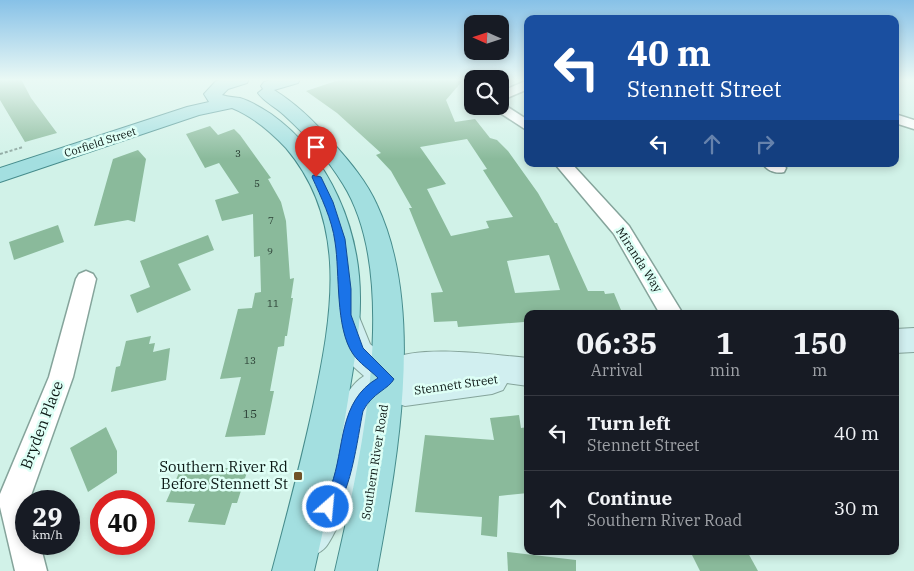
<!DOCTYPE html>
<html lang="en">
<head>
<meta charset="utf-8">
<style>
	:root { --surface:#171b24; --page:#20242c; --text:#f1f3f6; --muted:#9ea1a6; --line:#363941 }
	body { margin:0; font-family:"IBM Plex Serif",serif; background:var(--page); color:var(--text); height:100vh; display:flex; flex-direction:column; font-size:19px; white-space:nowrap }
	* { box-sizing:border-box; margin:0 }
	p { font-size:16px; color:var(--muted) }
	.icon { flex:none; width:28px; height:28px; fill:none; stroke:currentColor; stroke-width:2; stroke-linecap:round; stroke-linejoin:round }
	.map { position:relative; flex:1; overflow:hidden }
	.side { position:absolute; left:524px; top:310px; width:375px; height:245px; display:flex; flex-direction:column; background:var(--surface); border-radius:10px; box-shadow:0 2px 8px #0003 }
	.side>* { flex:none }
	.guide { position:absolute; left:524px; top:15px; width:375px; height:152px; border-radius:10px; box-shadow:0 2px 8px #0003; background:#1a4fa0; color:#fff; overflow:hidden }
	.needle { width:32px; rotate:273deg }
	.buttons { position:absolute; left:464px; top:15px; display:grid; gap:10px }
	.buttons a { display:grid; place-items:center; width:45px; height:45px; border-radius:10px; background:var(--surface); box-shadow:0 2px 8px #0003; font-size:25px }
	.speed { position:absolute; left:15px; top:490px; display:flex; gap:10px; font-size:25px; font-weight:700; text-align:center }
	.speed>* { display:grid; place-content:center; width:65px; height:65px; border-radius:50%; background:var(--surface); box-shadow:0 2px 8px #0003; line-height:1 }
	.speed small { font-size:12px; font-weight:400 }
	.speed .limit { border:8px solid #d22; background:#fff; color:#111 }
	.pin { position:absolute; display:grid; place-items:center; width:42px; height:42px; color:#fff; margin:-51px -21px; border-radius:50% 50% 50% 0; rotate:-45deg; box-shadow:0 0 5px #0007 }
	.pin .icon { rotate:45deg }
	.me { position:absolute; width:55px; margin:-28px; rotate:27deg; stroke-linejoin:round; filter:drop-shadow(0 0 4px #0008) }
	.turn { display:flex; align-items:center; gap:18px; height:105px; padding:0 20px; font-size:22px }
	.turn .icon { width:65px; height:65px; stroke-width:2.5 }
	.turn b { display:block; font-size:35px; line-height:42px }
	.lanes { display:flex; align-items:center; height:48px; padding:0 20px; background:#0003; justify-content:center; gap:25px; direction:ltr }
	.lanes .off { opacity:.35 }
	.eta { display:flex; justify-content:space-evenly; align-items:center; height:85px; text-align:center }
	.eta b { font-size:30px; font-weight:700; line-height:35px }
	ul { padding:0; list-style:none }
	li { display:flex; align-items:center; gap:15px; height:75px; padding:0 20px; border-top:1px solid var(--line) }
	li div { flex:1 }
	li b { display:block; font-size:19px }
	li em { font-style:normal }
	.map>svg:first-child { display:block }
</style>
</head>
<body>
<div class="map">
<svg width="914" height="571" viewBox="0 0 914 571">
	<rect width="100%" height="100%" fill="#d1f2e8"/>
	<g fill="#8aba9b" fill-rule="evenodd">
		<polygon points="0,79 21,79 31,98 57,133 25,142 0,100"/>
		<path d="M342 79H464L446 100 455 122 475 119 490 138 497 140 508 151 538 193 555 223H557L588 291H604L605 294 614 293 621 310 597 312 598 314H528V319L524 322 458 327 457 321 434 322 431 293 443 292 409 208H412L391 171 376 155 381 153 337 113 306 91ZM467 139 487 169 483 170 513 217 486 221 489 228 451 236 427 189 446 184 420 147ZM549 255 560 290 515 293 507 261Z"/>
		<polygon points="210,126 218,135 234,129 240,135 271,178 268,179 281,202 286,221 290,279 294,278 291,298 293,298 287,336 285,336 284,346 278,347 270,391 274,391 265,435 225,437 241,377 220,379 238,309 252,308 255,293 261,292 260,256 254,257 253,214 222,221 215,200 239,193 219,163 205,168 186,134"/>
		<polygon points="138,150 146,159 135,222 128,220 94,226 113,159"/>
		<polygon points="58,225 64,242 14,260 9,242"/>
		<polygon points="208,235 214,250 178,264 191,290 137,313 130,295 150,287 140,261"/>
		<polygon points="151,336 149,344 155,343 153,352 170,348 166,380 111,392 116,367 120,366 126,341"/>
		<polygon points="519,415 521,428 528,427 528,493 499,496 497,537 481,535 482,517 415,512 425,435 494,440 490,418"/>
		<polygon points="106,427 117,451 117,473 88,492 70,448"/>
		<polygon points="182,466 248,469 237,503 232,503 225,525 188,522 195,504 166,502"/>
		<polygon points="690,551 747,551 758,571 700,571"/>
		<polygon points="507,552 576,560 576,571 508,571"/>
	</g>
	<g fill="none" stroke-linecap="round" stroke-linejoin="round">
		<g stroke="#85a49b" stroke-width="3">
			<g id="street">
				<polygon points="528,80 528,89 500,101 500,92"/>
				<polygon points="500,102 528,120 528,131 494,109 492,106 500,106"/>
				<polygon points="895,114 914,120 914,129 895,123"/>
				<polygon points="555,164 572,164 629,226 683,314 660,314 614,234"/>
				<path d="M763 164H783L786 168 784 172C776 174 768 171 763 164Z"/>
				<polygon points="86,271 93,274 96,279 73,377 29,501 26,501 26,544 40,544 47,571 15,571 0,507 0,494 49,377 76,279 79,274"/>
			</g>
		</g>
		<g stroke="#85a49b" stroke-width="2">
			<g id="secondary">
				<path d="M345 304 355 307 370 344 390 360C419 344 494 355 528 358V386L507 383 503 390 492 394 405 406 393 402 387 396C359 415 365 461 357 490 353 504 344 516 337 528 327 545 328 550 309 557L295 551 289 537C297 518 310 502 320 484 323 477 324 469 325 462 332 435 339 391 364 376L346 360 330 315 335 307Z"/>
				<polygon points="914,328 914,352 895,353 895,329"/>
			</g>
		</g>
		<g stroke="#468c8c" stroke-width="2">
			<g id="primary">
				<path d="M224 79H249L247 83 228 89 222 95C228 97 234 97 240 98 250 101 262 108 271 114 330 156 361 230 360 302 360 335 353 367 348 400 339 457 327 514 314 571H272C287 515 302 459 314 402 332 315 349 222 286 148 271 132 252 116 232 108L199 115 0 182V168L187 107 209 102 204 94 216 81Z"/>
				<path d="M275 79H300L298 83 274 90C297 104 316 123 333 143 350 162 367 182 377 205 426 310 397 461 377 571H335C359 467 403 280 343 184 328 159 306 135 284 115 276 107 264 102 258 93L263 89 261 86 264 82Z"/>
			</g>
		</g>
		<polyline stroke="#8da7a0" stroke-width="2" stroke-dasharray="3 2" stroke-linecap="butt" points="0,154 23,147"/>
		<use href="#street" fill="#fff" fill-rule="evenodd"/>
		<use href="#secondary" fill="#d1eff0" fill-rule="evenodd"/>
		<use href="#primary" fill="#a3dfe0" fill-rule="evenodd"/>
	</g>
	<linearGradient id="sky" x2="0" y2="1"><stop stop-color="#87c1e7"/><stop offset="0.5" stop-color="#eaf9f5"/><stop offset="1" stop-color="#eaf9f5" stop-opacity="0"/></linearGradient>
	<rect width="914" height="159" fill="url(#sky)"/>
	<path fill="#1a73e8" stroke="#114b97" d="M313 175 321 177 333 202 345 239 351 289V315L363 348 394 379C389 389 372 393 363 411 358 434 350 506 328 515L322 512 319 507C322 499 328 493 331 486 345 448 338 401 378 378 370 370 359 363 353 354 335 328 340 273 335 242 332 219 321 197 312 177Z"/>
	<rect fill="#705227" stroke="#defff6" stroke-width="2" x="293" y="471" width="10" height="10" rx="2.5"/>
	<g text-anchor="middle" stroke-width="5" stroke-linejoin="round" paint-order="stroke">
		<g font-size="10" fill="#2c4036">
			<text x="238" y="157">3</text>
			<text x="257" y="187">5</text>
			<text x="271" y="224">7</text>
			<text x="270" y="255">9</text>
			<text x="273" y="307">11</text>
			<text x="250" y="364">13</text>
		</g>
		<g font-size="11" fill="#0c1815" stroke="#defff6">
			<text transform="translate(100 142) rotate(-18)" y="4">Corfield Street</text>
		</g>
		<g font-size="12" fill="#0c1815" stroke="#defff6">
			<text transform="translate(639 260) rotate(57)" y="4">Miranda Way</text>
			<text transform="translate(456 385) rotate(-8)" y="4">Stennett Street</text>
			<text transform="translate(375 462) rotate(-81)" y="4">Southern River Road</text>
		</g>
		<g font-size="12" fill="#2c4036">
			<text x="250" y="418">15</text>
		</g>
		<g font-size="15" fill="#0c1815" stroke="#defff6">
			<text transform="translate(42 425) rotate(-69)" y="5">Bryden Place</text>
		</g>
		<g font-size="15" fill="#0c1815" stroke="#defff6" text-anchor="end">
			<text x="288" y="472">Southern River Rd<tspan x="288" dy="17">Before Stennett St</tspan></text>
		</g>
	</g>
</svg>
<div class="buttons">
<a><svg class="needle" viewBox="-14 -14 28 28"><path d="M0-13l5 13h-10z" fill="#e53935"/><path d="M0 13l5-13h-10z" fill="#9ea1a6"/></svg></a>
<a><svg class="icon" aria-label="search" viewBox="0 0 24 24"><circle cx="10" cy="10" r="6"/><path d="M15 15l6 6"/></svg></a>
</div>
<div class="speed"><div>29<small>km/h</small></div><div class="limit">40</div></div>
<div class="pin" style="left:316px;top:177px;background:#d93025"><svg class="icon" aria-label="arrive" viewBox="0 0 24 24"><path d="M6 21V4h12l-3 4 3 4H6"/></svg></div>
<svg class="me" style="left:328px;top:507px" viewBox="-20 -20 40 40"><circle r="17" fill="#1a73e8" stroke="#fff" stroke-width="3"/><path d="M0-11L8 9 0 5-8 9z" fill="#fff"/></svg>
<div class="guide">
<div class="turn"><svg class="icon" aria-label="left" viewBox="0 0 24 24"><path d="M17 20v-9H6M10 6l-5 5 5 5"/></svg><div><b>40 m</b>Stennett Street</div></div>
<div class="lanes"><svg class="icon" aria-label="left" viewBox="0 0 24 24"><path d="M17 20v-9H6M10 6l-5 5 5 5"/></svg><svg class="icon off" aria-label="ahead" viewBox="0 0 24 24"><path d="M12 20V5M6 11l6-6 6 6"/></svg><svg class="icon off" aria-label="right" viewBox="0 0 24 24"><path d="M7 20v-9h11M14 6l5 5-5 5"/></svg></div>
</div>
<section class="side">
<div class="eta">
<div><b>06:35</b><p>Arrival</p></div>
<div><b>1</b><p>min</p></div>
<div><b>150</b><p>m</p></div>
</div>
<ul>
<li><svg class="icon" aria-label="left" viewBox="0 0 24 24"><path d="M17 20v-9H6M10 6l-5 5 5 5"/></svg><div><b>Turn left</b><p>Stennett Street</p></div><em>40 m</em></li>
<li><svg class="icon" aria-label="ahead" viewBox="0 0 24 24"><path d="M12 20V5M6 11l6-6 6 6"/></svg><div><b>Continue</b><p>Southern River Road</p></div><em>30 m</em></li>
</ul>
</section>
</div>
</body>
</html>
